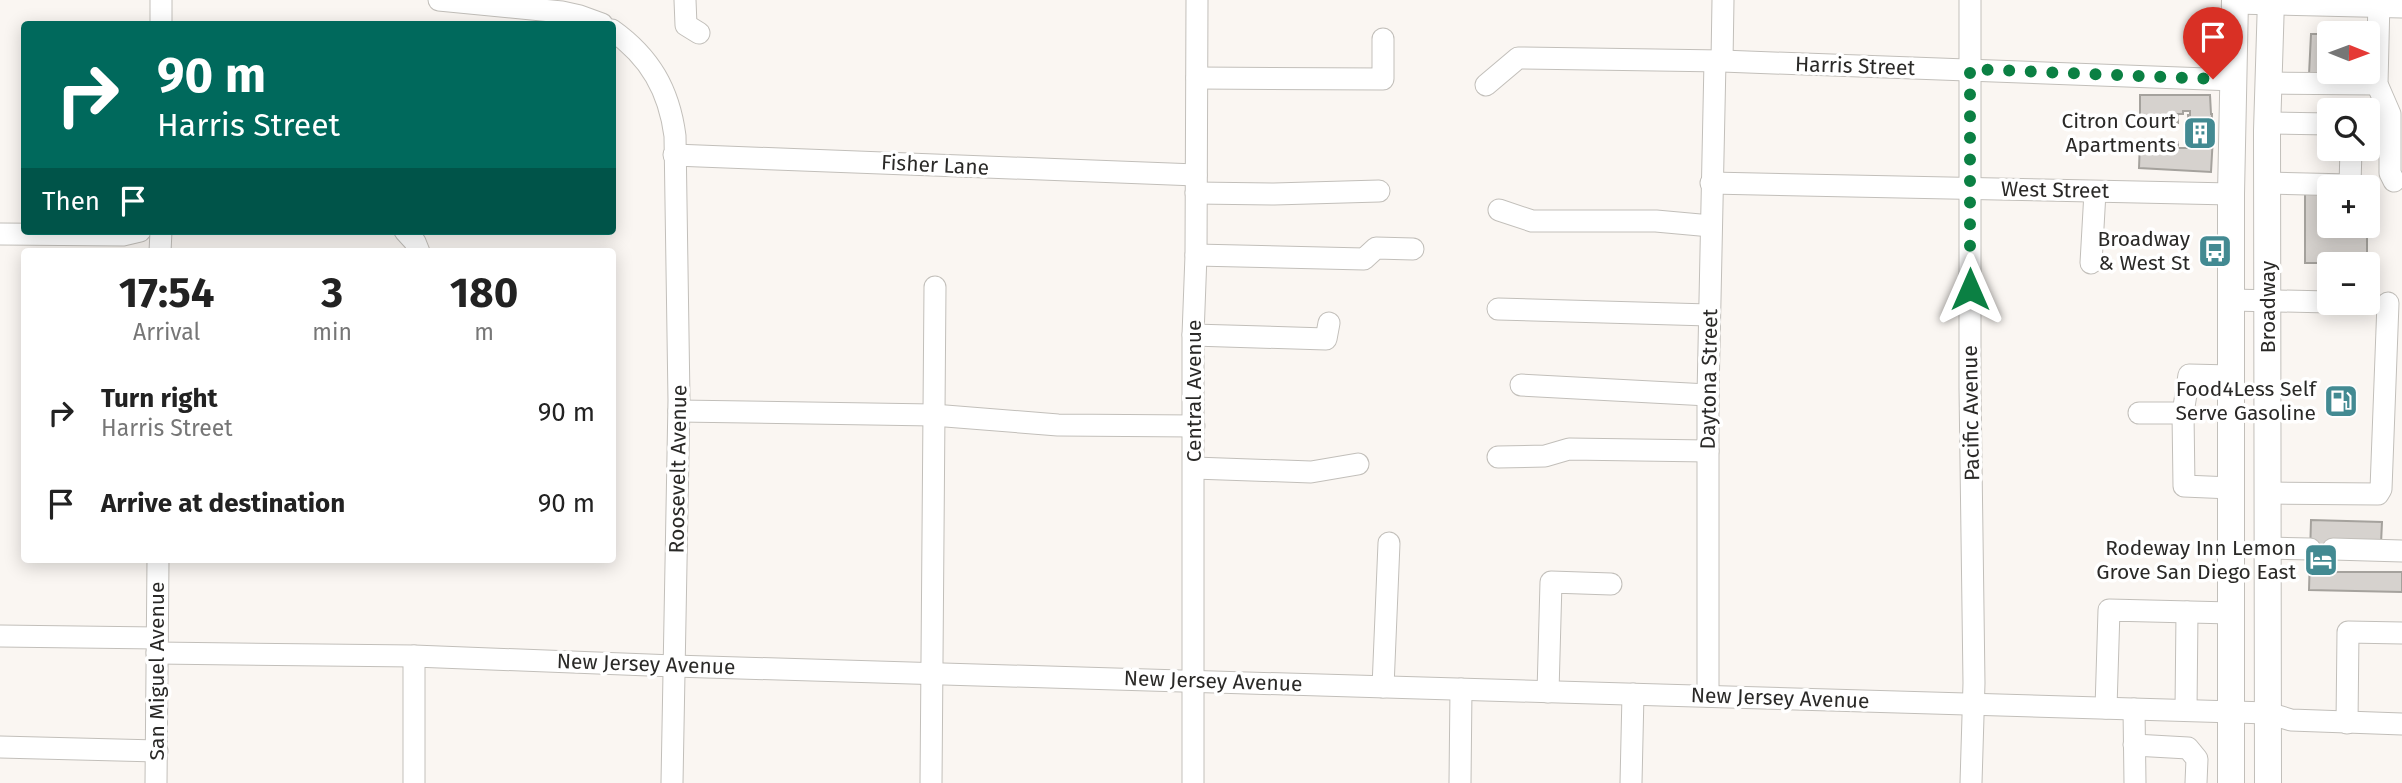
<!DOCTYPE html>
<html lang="en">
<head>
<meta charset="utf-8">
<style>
	:root { --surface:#fff; --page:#f2f2f2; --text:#222; --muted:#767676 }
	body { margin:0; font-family:"Fira Sans",sans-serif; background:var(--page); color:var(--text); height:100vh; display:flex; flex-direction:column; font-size:26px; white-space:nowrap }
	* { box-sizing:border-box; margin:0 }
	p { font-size:23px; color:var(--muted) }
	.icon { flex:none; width:38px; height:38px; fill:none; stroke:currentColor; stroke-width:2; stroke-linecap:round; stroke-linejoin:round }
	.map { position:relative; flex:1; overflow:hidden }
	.side { position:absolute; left:21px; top:248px; width:595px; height:315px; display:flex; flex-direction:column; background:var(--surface); border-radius:7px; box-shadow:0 4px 18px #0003 }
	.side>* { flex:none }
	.hud { position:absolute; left:21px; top:21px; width:595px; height:214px; border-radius:7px; box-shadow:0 4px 18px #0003; background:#00695c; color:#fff; overflow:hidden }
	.needle { width:46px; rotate:91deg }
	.buttons { position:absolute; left:2317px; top:21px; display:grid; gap:14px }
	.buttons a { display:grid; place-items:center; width:63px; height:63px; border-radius:7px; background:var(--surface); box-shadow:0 4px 18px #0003; font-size:35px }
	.pin { position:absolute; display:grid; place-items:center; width:60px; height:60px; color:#fff; margin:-72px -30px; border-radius:50% 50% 50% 0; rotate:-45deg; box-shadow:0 0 7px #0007 }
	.pin .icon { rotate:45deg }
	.me { position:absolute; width:77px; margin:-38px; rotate:0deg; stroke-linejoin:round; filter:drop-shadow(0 0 5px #0008) }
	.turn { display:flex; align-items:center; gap:24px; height:147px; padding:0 21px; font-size:32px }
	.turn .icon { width:91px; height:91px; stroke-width:2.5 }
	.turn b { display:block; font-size:49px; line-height:60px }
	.then { display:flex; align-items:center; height:66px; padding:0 21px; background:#0003; gap:14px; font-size:26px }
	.eta { display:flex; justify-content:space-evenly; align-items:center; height:119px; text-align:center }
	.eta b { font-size:42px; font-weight:700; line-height:49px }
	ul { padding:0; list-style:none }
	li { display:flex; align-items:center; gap:21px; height:91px; padding:0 21px }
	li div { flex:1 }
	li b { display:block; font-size:26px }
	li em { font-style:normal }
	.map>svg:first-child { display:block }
</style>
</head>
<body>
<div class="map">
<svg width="2402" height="783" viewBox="0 0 2402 783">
	<rect width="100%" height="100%" fill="#faf6f2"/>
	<g fill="#d6d2ce" stroke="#a5a29d" stroke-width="2">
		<polygon points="2311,34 2329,34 2329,72 2351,72 2351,76 2309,75"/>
		<polygon points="2140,95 2210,95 2211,114 2212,114 2211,136 2213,136 2211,172 2139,168 2140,141 2178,142 2178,148 2188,148 2190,136 2188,115 2190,115 2190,111 2183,111 2183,114 2178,114 2178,123 2140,123"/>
		<polygon points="2305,192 2329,192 2329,226 2367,226 2367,263 2305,263"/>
		<polygon points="2311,520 2382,522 2381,544 2333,543 2332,572 2402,572 2402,592 2309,590"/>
	</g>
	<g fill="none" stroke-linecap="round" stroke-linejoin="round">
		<g stroke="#c2bfba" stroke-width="23">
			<g id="minor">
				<polyline points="439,0 562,12 580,16 602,24"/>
				<polyline points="685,0 686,25 699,33"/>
				<polyline points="1970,0 1970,388 1974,683 1971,783"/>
				<polyline points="2379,0 2377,84 2390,114 2390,173 2394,181"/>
				<polyline points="2235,3 2402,7"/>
				<polyline points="161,24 161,0"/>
				<path d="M612 30C650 57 669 90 675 136L679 400 672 783"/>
				<polyline points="1722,61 1723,0"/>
				<polyline points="1197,78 1383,79 1383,39"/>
				<polyline points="2268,83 2377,84"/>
				<polyline points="1486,85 1518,58 1722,61 2234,80"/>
				<polyline points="2267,123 2329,124"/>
				<polyline points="674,155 1196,175"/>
				<polyline points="1711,183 2231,194"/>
				<polyline points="2267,183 2350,185 2351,149"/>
				<polyline points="1196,193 1274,194 1379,191"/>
				<polyline points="1499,210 1532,221 1656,221 1711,226"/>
				<polyline points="405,231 415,242 419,252"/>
				<polyline points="0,234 123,235 140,231"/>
				<polyline points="160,252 161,231"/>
				<polyline points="1196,255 1364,259 1376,248 1413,249"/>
				<polyline points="2091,263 2095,192"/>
				<polyline points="2231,300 2329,302"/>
				<polyline points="1498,309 1709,315"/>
				<polyline points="1193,335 1326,339 1329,323"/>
				<polyline points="1521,385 1708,395"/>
				<polyline points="679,411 933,415 1058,425 1194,426"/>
				<polyline points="2139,413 2183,413"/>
				<polyline points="1498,457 1545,456 1569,449 1708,451"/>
				<polyline points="1194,468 1311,472 1358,464"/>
				<polyline points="2231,488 2184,486 2183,413 2189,375 2231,376"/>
				<polyline points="2269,493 2378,494 2381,489 2388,303"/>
				<polyline points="2269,548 2310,549"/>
				<polyline points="2333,549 2402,551"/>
				<polyline points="0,636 157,638"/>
				<polyline points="157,653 414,656 674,666 2268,713 2291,720 2402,724"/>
				<polyline points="1383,687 1389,543"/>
				<polyline points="1548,692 1551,582 1611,584"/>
				<polyline points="1708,696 1708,395 1715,61"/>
				<polyline points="2106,708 2109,610 2231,613"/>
				<polyline points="2134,709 2135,783"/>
				<polyline points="2186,710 2187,612"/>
				<polyline points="2347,723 2348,632 2402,633"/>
				<polyline points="2134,745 2188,748 2197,759 2196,783"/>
				<polyline points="0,747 157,751"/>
				<polyline points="156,783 158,560"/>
				<polyline points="414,783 414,656"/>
				<polyline points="931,783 935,287"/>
				<polyline points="1193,783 1193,335 1196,255 1197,0"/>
				<polyline points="1460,783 1461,689"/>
				<polyline points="1631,783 1633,694"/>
			</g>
		</g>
		<g stroke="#c2bfba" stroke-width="28">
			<g id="major">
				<polyline points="2231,783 2231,194 2235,0"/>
				<polyline points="2268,783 2267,131 2271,0"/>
			</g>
		</g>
		<use href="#minor" stroke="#fff" stroke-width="21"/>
		<use href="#major" stroke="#fff" stroke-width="26"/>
	</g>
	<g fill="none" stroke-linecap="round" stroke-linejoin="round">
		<polyline stroke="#0b8043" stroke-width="12" stroke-dasharray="0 21.6" points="1970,289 1970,69 2213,79"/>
	</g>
	<defs>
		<g id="building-square" transform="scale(1.75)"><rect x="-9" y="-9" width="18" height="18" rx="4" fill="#438a92" stroke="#fff"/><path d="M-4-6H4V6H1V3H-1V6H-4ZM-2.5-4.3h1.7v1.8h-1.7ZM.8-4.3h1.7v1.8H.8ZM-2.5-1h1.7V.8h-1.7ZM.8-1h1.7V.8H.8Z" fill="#fff"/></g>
		<g id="bus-square" transform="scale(1.75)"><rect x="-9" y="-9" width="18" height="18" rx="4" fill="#438a92" stroke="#fff"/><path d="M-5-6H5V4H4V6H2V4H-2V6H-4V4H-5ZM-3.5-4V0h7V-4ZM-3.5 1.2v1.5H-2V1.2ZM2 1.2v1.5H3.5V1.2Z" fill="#fff"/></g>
		<g id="fuel-square" transform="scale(1.75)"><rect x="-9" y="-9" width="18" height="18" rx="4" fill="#438a92" stroke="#fff"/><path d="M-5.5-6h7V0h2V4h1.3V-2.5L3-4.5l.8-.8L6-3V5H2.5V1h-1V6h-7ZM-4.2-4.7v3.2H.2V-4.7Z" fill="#fff"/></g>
		<g id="hotel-square" transform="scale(1.75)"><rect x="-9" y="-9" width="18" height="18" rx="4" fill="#438a92" stroke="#fff"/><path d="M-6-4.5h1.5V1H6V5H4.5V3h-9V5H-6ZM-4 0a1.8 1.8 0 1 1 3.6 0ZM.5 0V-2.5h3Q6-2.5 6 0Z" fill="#fff"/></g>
	</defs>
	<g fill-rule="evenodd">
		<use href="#building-square" x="2200" y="133"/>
		<use href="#bus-square" x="2215" y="251"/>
		<use href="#fuel-square" x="2341" y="401"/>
		<use href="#hotel-square" x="2321" y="560"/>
	</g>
	<g text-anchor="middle" stroke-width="7" stroke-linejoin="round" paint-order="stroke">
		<g font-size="21" fill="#2a2927" stroke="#fff">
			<text transform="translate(1855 66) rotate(2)" y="7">Harris Street</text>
			<text transform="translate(935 165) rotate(3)" y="7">Fisher Lane</text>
			<text transform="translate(2055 190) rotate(1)" y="7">West Street</text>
			<text transform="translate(2268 307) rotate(-90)" y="7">Broadway</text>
			<text transform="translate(1709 379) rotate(-89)" y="7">Daytona Street</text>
			<text transform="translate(1194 391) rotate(-90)" y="7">Central Avenue</text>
			<text transform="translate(1971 413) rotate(-91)" y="7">Pacific Avenue</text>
			<text transform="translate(678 469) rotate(-89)" y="7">Roosevelt Avenue</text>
			<text transform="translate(646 664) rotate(2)" y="7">New Jersey Avenue</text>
			<text transform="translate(157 671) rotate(-90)" y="7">San Miguel Avenue</text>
			<text transform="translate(1213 681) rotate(2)" y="7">New Jersey Avenue</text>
			<text transform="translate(1780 698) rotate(2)" y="7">New Jersey Avenue</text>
		</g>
		<g font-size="21" fill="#2a2927" stroke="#fff" text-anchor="end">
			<text x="2176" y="128">Citron Court<tspan x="2176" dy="24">Apartments</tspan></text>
			<text x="2190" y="246">Broadway<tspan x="2190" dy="24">&amp; West St</tspan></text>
			<text x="2316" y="396">Food4Less Self<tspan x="2316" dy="24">Serve Gasoline</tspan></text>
			<text x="2296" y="555">Rodeway Inn Lemon<tspan x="2296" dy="24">Grove San Diego East</tspan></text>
		</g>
	</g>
</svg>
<div class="buttons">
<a><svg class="needle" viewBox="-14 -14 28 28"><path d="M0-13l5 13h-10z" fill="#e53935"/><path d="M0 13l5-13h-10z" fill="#767676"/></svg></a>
<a><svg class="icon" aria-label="search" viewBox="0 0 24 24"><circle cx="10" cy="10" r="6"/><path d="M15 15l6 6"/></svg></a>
<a>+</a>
<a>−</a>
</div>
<div class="pin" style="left:2213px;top:79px;background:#d93025"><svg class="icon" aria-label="arrive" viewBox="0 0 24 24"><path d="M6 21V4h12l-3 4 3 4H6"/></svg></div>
<svg class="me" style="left:1970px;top:289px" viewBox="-20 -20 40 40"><path d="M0-17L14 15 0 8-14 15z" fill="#0b8043" stroke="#fff" stroke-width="4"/></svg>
<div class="hud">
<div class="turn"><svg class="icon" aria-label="right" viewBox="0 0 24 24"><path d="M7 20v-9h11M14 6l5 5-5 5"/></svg><div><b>90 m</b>Harris Street</div></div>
<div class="then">Then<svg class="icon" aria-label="arrive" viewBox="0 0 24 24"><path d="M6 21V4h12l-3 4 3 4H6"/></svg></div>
</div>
<section class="side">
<div class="eta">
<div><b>17:54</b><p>Arrival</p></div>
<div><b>3</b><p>min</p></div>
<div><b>180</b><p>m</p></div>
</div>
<ul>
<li><svg class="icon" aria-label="right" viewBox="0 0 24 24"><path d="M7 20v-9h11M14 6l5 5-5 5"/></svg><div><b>Turn right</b><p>Harris Street</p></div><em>90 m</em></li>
<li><svg class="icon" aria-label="arrive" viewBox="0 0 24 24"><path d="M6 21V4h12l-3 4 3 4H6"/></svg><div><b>Arrive at destination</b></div><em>90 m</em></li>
</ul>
</section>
</div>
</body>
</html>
